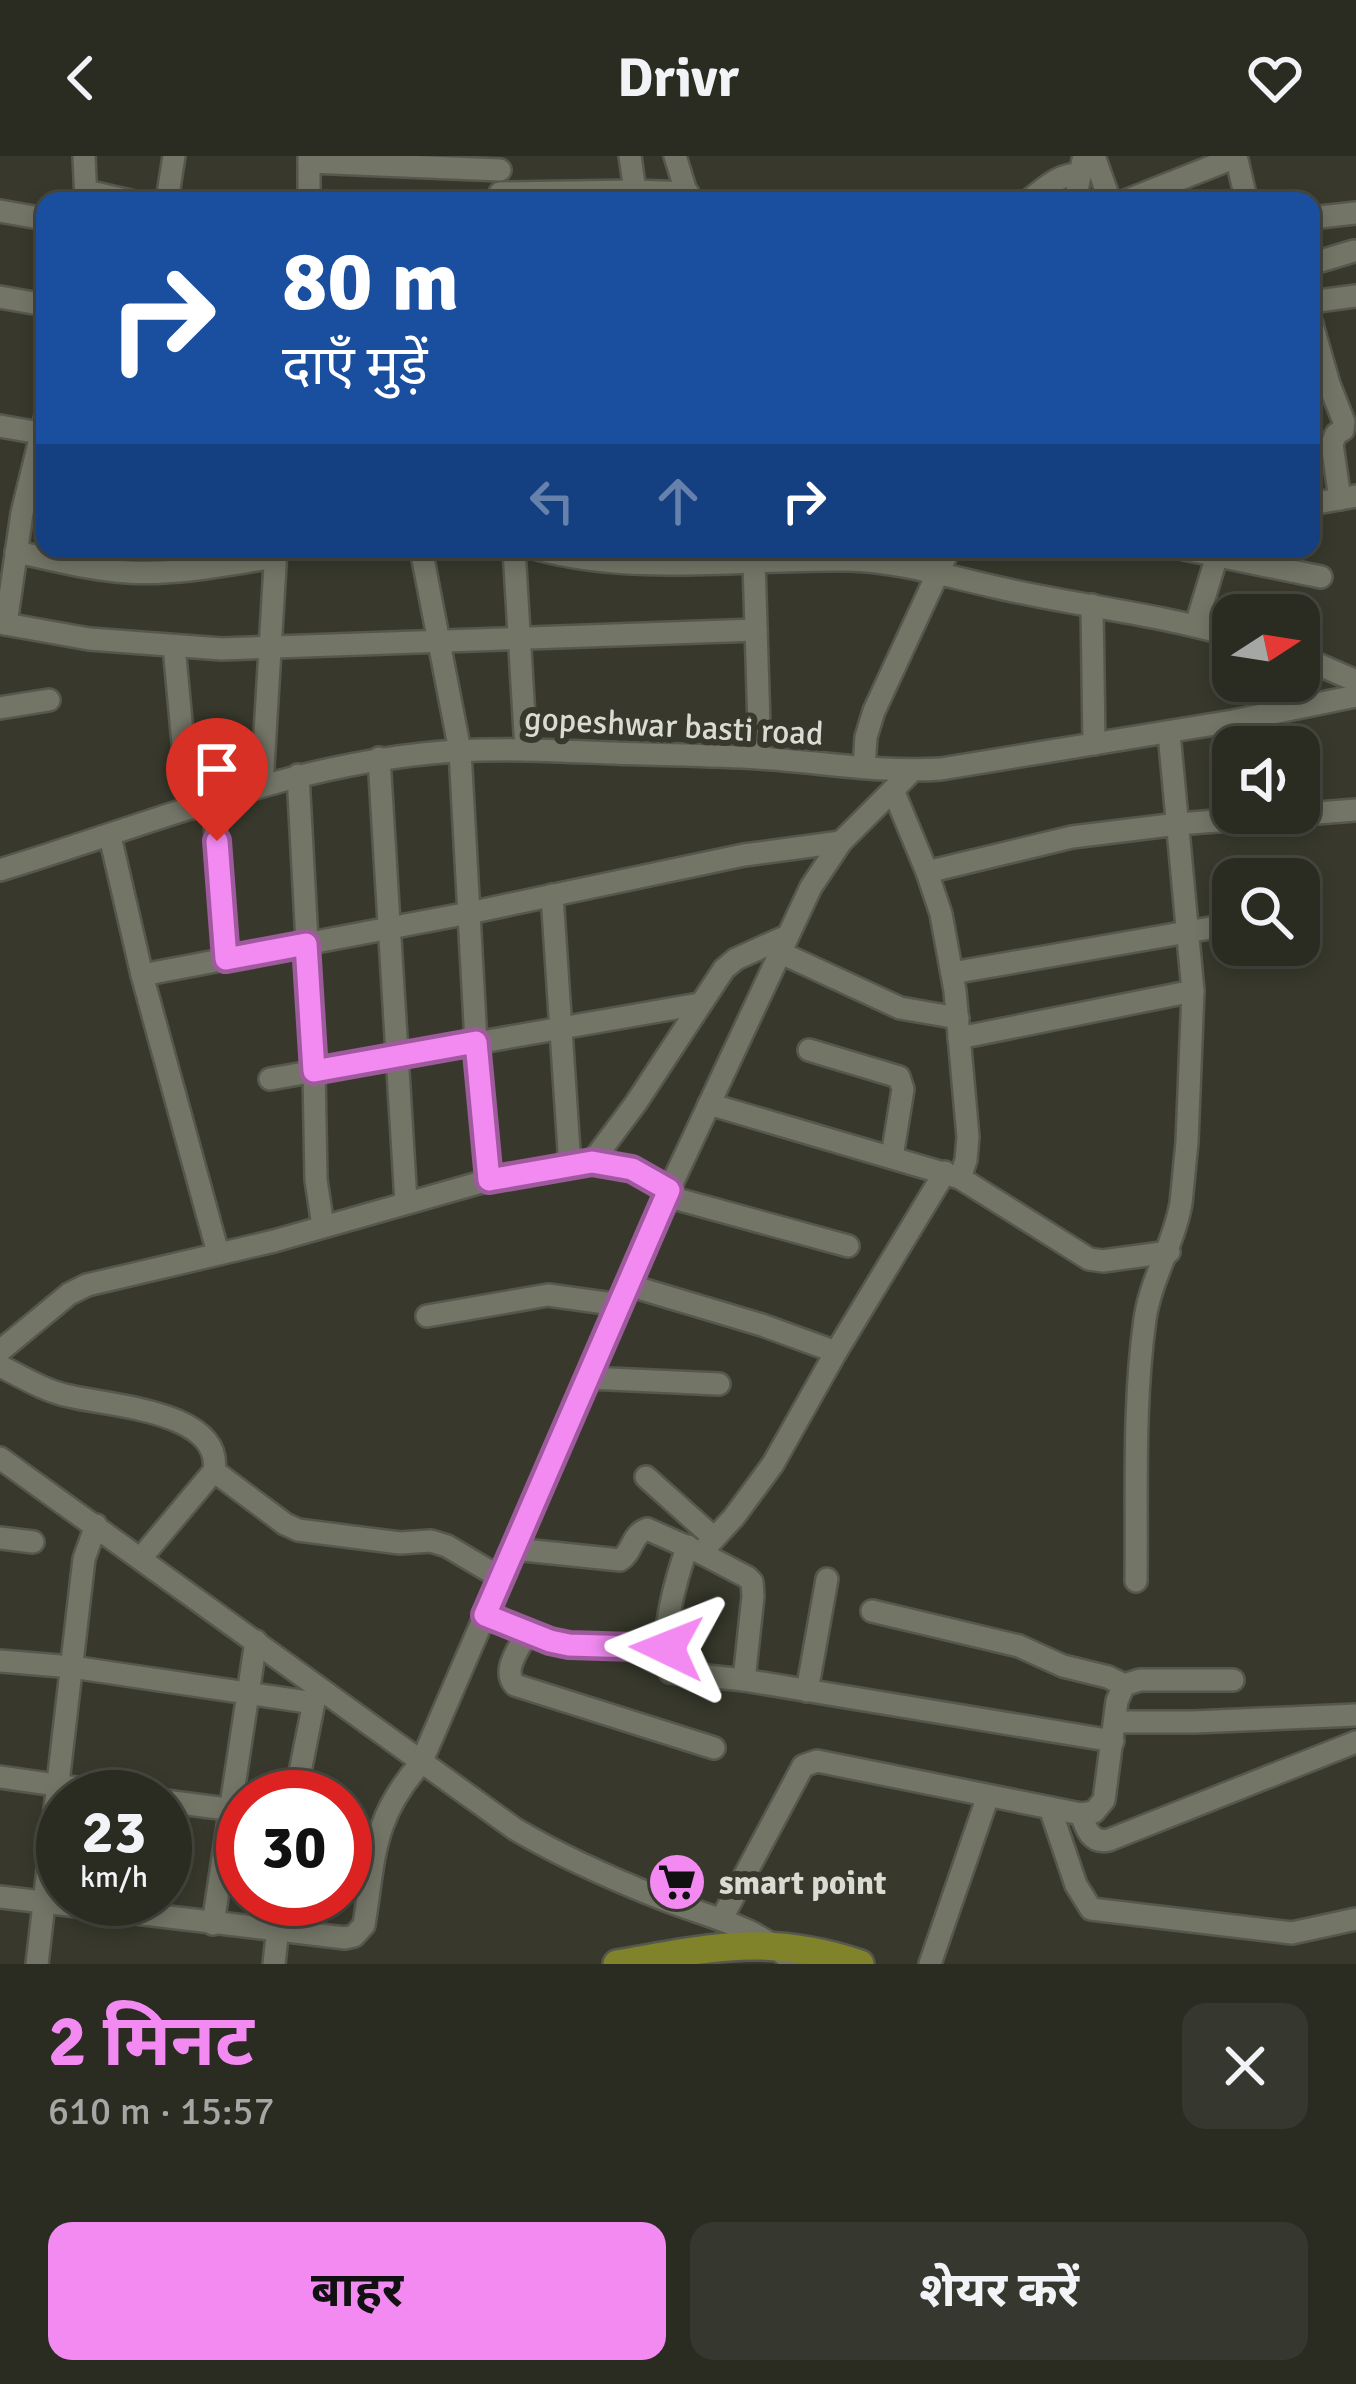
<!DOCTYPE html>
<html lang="hi">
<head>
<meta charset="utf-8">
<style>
	:root { --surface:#2a2b21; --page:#36372e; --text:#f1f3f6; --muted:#a5a7a5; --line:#46473f; --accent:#f38af2 }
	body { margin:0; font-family:Signika,"Noto Sans Devanagari",sans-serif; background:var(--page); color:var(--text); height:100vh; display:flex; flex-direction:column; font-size:45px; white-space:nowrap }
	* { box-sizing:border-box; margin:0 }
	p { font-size:39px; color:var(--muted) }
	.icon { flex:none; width:66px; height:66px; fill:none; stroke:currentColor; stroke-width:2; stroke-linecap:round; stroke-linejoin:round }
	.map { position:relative; height:1808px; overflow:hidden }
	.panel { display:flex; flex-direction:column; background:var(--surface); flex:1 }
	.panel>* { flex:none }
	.hud { position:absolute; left:36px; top:36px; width:1284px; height:366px; border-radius:24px; box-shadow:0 6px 18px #0003,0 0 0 3px var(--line); background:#1a4fa0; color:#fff; overflow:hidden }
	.needle { width:78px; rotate:78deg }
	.buttons { position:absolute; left:1212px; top:438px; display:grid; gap:24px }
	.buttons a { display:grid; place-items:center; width:108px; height:108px; border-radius:24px; background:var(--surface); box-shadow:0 6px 18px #0003,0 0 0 3px var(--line); font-size:60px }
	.speed { position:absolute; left:36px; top:1614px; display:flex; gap:24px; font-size:60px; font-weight:700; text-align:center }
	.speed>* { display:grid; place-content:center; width:156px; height:156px; border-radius:50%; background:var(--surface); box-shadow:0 6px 18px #0003,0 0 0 3px var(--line); line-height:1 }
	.speed small { font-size:30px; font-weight:400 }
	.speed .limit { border:18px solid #d22; background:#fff; color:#111 }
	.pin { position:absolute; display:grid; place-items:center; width:102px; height:102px; color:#fff; margin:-123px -51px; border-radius:50% 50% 50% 0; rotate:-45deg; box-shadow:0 0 12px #0007 }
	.pin .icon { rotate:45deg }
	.me { position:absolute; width:132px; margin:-66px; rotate:272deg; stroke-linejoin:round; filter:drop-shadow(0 0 9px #0008) }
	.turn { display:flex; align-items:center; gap:42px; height:252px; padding:0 48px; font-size:54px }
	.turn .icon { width:156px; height:156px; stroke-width:2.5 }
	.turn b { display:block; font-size:84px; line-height:102px }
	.lanes { display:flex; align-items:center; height:114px; padding:0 48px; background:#0003; justify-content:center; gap:60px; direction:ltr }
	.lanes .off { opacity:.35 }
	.round { display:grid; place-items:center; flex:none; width:126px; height:126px; border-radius:24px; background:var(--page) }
	.headline { display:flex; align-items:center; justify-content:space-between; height:204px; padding:0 48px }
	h1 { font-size:72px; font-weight:700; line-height:90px; color:var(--accent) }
	.action { display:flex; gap:24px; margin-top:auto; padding:24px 48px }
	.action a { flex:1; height:138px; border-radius:24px; background:var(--accent); color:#111; font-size:48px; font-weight:700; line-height:138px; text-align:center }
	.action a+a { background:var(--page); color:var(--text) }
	header { display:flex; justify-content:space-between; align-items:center; height:156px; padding:0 48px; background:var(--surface); font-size:54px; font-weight:700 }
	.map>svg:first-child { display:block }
</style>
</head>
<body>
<header><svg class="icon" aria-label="back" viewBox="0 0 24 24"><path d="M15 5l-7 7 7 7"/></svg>Drivr<svg class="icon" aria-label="heart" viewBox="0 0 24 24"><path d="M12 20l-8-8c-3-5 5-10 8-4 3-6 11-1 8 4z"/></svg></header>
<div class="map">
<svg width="1356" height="1808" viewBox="0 0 1356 1808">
	<rect width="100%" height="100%" fill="#38392c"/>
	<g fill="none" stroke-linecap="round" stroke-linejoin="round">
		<g stroke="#57584d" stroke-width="26">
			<g id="minor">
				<polyline points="84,0 86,45"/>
				<polyline points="309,0 309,45"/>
				<polyline points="630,0 635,35"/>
				<polyline points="675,0 689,45"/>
				<polyline points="1094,0 1110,45"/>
				<polyline points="1236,0 1245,38"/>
				<polyline points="309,6 500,14"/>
				<polyline points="86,35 130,45"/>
				<polyline points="500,37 635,35 688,37"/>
				<polyline points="167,45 174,0"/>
				<path d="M1028 45C1044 33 1059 17 1081 18"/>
				<polyline points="1075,45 1083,4"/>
				<polyline points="1125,45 1236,1"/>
				<polyline points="0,55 45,63"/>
				<polyline points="1311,62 1356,57"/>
				<polyline points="1311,108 1354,95"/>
				<polyline points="0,141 45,149"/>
				<polyline points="1311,146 1356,140"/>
				<polyline points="1311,165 1329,228 1344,266 1343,274 1336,278 1332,288 1340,343"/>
				<polyline points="0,270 45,278"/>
				<polyline points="1311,348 1356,340"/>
				<polyline points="421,393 460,595 476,886 489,1024"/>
				<polyline points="514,393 526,594"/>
				<path d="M537 393C638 420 745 402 847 404 897 405 943 419 991 430 1071 449 1154 457 1233 480"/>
				<polyline points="751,393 754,406 760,602"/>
				<polyline points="1184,393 1321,421"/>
				<path d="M16 396C52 403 90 414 127 416 177 419 226 409 275 401"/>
				<polyline points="1092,449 1094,588"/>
				<polyline points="0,467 89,483 222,493 756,474"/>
				<polyline points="6,468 22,357 45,263"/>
				<polyline points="1196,469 1219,393"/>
				<polyline points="174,490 184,598 193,652"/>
				<polyline points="1299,500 1356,525"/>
				<polyline points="0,552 49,544"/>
				<polyline points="379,602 406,1046"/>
				<polyline points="864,611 866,581 874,555 949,393"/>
				<polyline points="298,619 314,915 316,1024 323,1070"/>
				<polyline points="262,628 276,393"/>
				<polyline points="893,634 927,716 941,758 955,835 968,981 966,1004 960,1022"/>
				<polyline points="213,645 227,803"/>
				<polyline points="110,680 142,819 218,1097"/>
				<path d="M0 714C151 668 299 604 458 595 510 592 562 595 613 597 662 599 711 599 759 602 820 606 881 617 941 613L1233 565 1356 540"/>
				<polyline points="927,716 1072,681 1178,668 1356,654"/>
				<polyline points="552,739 570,1010"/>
				<polyline points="779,796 900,852 958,862"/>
				<polyline points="952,817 1233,768"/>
				<polyline points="142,819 469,757 744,699 841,686"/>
				<polyline points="959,882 1193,835"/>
				<polyline points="809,894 899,921 903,933 892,1001"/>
				<polyline points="270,923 699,848"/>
				<polyline points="709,948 960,1022 1089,1103 1103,1105 1169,1096"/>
				<polyline points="592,1006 636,947 724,813 736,803 787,780"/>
				<polyline points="666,1040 848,1090"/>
				<polyline points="628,1129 762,1169 836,1196"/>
				<polyline points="427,1160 548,1139 620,1149"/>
				<polyline points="0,1195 69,1138 87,1129 274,1085 489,1024 592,1006 632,1013 669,1034"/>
				<path d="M0 1210C22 1221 45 1235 69 1240 110 1250 223 1255 214 1315L141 1402"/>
				<polyline points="588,1222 719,1228"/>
				<path d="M0 1302 515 1673C562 1701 610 1722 660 1742 709 1762 756 1768 794 1808"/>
				<polyline points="214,1315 285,1368 298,1374 400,1387 431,1385 447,1390 501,1422"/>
				<polyline points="646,1321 714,1382"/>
				<polyline points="0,1382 33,1386"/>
				<path d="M688 1390C677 1418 657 1489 670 1516L744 1524 1113 1585"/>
				<path d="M514 1393 620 1404C633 1396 631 1379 647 1373L701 1397 747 1421 752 1426 753 1440 744 1524"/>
				<polyline points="701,1397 734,1361 773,1308 836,1196 945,1016"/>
				<path d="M1136 1425C1137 1338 1133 1249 1145 1163 1151 1122 1174 1088 1181 1047L1187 986 1193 835 1169 577"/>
				<polyline points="872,1455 1019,1490 1063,1510 1108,1521 1124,1529"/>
				<polyline points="485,1459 550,1485 569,1489 667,1492"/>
				<path d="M527 1476C520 1492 501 1514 515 1529L714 1592"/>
				<polyline points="0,1505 72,1511 314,1547"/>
				<polyline points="807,1535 827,1423"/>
				<polyline points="1115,1566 1194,1566 1356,1559"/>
				<polyline points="0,1621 139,1641"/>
				<polyline points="295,1641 316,1536"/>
				<polyline points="165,1645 242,1655"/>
				<polyline points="1050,1652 1076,1729 1091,1753 1292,1777 1356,1763"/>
				<path d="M1081 1658C1086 1673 1091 1688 1109 1684L1356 1586"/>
				<path d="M0 1741 345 1782 354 1780 364 1769C375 1700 372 1662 421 1607L669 1034 811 731 841 686 912 615"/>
				<polyline points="722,1762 803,1610 817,1605 1081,1658 1094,1656 1104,1644 1117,1545 1124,1529 1140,1524 1233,1524"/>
				<polyline points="213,1768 256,1485"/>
				<polyline points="37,1808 84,1403 96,1369"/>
				<polyline points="274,1808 281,1743"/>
				<polyline points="930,1808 988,1640"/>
			</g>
		</g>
		<g stroke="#57584d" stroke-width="32">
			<path id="major" d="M617 1808C708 1792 769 1777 860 1808"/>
		</g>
		<use href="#minor" stroke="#737567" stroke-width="21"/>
		<use href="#major" stroke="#808329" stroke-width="27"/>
	</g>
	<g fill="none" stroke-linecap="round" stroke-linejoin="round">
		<g stroke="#9e5a9d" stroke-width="30">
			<polyline id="route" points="217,685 226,803 306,788 314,915 476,886 489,1024 592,1006 632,1013 669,1034 485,1459 550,1485 569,1489 667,1492"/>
		</g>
		<use href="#route" stroke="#f38af2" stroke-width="21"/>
	</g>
	<defs>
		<g id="supermarket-disc" transform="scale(3)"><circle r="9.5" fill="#f38af2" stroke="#38392c"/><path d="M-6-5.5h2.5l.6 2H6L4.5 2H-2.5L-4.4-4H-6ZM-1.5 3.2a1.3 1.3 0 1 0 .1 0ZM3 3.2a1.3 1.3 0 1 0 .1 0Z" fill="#111"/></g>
	</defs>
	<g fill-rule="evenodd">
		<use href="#supermarket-disc" x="677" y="1726"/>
	</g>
	<g text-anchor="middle" stroke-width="12" stroke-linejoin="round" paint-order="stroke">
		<g font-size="33" fill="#dadbd3" stroke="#38392c">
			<text transform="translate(674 569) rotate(3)" y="12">gopeshwar basti road</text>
		</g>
		<g font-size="33" font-weight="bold" fill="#dadbd3" stroke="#38392c" text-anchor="start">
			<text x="719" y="1738">smart point</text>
		</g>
	</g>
</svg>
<div class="buttons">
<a><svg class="needle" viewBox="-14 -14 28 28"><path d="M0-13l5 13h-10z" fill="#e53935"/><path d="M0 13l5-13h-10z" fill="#a5a7a5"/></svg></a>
<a><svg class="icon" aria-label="sound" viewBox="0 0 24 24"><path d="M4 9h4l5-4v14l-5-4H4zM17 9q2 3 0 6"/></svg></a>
<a><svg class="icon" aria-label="search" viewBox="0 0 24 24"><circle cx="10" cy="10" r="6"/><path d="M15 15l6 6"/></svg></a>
</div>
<div class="speed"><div>23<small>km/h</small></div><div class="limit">30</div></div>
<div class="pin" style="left:217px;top:685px;background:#d93025"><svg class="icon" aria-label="arrive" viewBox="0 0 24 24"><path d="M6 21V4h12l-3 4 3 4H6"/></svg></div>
<svg class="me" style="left:667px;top:1492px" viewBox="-20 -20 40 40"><path d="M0-17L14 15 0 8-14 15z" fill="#f38af2" stroke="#fff" stroke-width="4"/></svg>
<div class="hud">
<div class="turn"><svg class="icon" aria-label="right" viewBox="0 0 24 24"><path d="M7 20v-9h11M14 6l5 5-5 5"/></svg><div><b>80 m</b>दाएँ मुड़ें</div></div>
<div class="lanes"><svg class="icon off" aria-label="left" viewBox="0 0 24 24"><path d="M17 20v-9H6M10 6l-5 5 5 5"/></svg><svg class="icon off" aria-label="ahead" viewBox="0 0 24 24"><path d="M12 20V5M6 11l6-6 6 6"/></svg><svg class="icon" aria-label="right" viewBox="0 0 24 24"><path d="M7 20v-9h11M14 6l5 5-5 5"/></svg></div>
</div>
</div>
<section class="panel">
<div class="headline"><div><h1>2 मिनट</h1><p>610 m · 15:57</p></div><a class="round"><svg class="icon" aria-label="close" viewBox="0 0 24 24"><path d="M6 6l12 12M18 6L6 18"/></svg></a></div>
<div class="action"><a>बाहर</a><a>शेयर करें</a></div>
</section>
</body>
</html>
